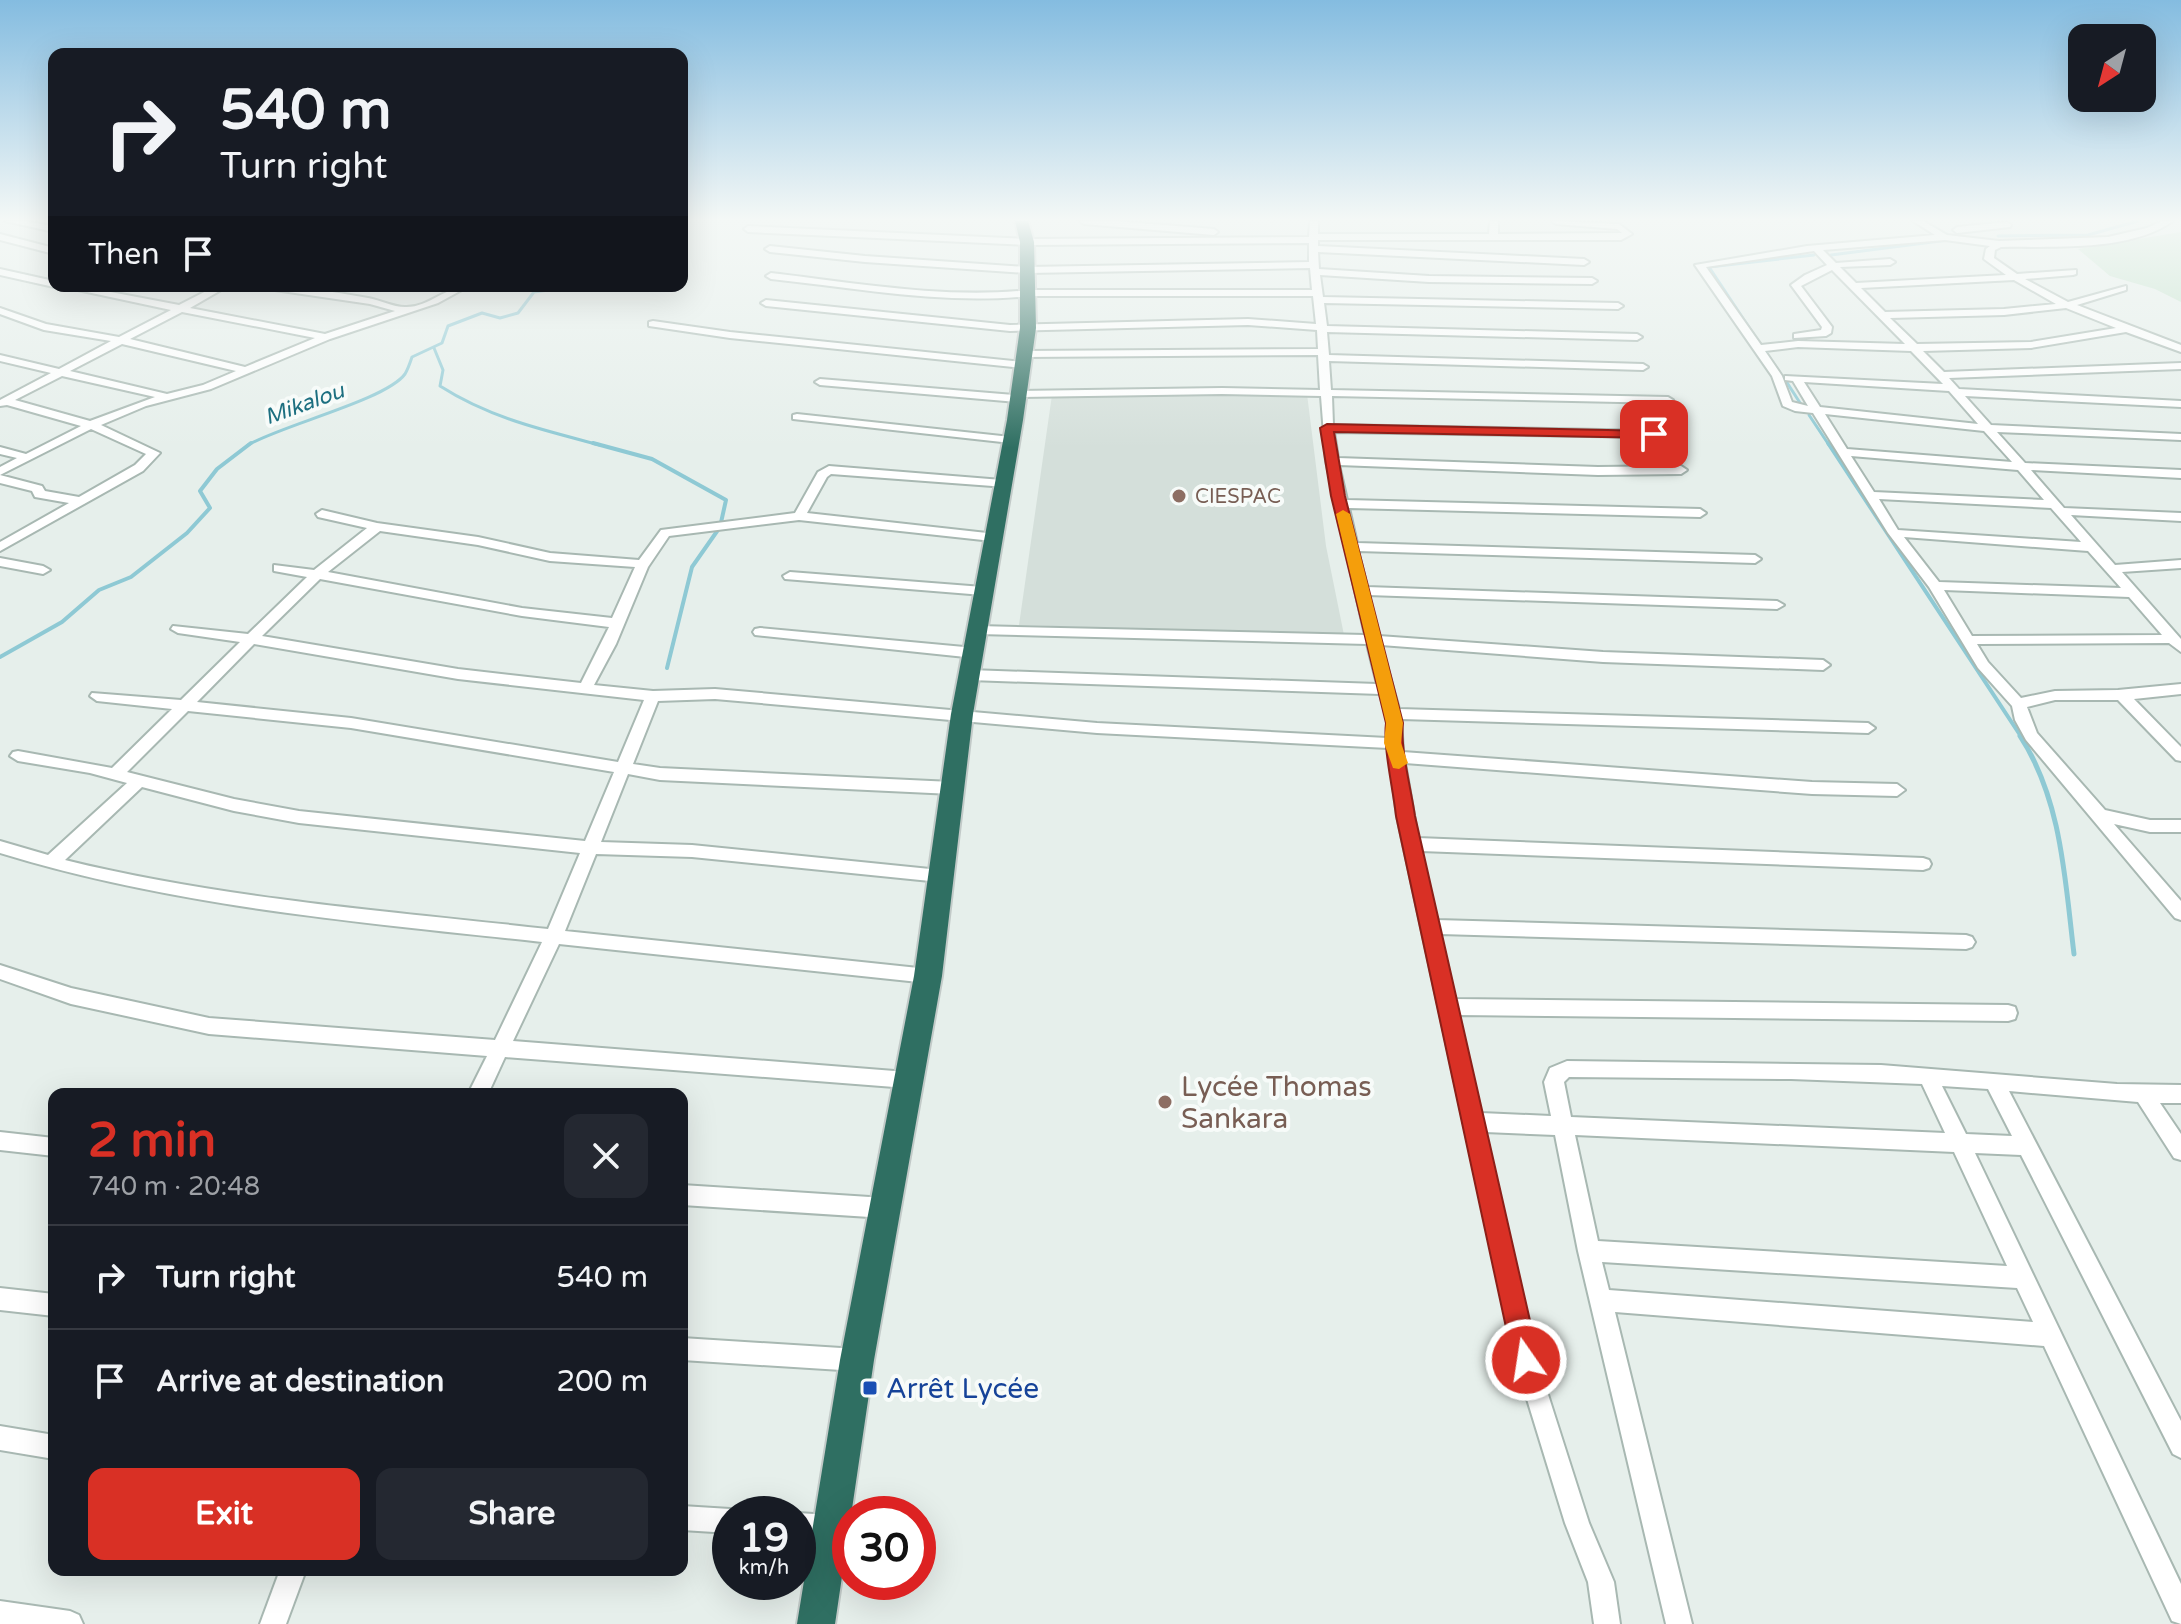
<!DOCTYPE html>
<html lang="en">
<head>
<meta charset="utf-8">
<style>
	:root { --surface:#171b24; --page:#242831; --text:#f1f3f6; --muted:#9ea1a6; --line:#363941; --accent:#d93025 }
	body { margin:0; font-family:"Varela Round",sans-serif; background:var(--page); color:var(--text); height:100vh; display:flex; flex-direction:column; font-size:30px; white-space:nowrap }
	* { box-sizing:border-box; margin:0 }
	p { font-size:26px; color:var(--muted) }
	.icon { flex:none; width:44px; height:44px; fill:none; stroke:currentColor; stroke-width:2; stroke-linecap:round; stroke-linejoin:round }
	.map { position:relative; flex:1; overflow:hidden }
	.panel { position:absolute; left:48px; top:1088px; width:640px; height:488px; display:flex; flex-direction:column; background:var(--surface); border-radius:16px; box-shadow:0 8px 32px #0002 }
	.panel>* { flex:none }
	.guide { position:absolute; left:48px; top:48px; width:640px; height:244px; border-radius:16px; box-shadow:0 8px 32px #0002; background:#171b24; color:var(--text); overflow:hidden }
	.needle { width:52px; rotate:216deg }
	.buttons { position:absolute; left:2068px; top:24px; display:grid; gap:16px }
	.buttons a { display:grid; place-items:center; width:88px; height:88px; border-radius:16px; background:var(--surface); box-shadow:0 8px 32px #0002; font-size:40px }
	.speed { position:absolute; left:712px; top:1496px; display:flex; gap:16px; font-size:40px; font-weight:700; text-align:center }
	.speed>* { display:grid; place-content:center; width:104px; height:104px; border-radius:50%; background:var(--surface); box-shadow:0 8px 32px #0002; line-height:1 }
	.speed small { font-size:20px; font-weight:400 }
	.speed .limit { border:12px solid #d22; background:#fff; color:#111 }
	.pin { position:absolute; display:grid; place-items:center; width:68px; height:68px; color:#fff; margin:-34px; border-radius:16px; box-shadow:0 4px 12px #0006 }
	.me { position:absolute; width:88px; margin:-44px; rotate:347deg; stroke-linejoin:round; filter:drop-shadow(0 0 6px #0008) }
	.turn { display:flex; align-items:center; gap:28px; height:168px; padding:0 40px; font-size:36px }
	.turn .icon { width:104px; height:104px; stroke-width:2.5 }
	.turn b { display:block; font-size:56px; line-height:68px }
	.then { display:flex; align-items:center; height:76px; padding:0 40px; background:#0003; gap:16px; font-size:30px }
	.round { display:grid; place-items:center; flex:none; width:84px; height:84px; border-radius:16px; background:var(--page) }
	.summary { display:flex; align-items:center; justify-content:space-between; height:136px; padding:0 40px }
	h1 { font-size:48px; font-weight:800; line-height:60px; color:var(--accent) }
	.cta { display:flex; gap:16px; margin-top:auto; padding:16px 40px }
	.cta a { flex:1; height:92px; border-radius:16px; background:var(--accent); color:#fff; font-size:32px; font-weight:800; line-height:92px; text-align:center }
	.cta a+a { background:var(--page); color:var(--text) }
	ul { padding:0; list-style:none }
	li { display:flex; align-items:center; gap:24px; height:104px; padding:0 40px; border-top:2px solid var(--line) }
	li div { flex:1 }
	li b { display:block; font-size:30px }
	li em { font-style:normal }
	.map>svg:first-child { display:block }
</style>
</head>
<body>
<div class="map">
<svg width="2181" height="1624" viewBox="0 0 2181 1624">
	<rect width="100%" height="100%" fill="#e6efeb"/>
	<polygon fill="#d4dfda" points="1307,394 1326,546 1344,635 1019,625 1052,395"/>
	<polygon fill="#bfe0c8" points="2181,232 2181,302 2155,289 2110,276 2078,249"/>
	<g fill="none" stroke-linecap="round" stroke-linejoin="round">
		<g stroke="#8ec9d4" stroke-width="3">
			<polyline points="682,227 684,221"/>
			<polyline points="1998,236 2088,235 2138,221"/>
			<polyline points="1831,255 1948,240"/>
			<polyline points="1758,341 1709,267 1814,255"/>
			<path d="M434 348 443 370 440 386C490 418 543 430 600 445"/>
			<polyline points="1764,350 1780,373"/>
			<polyline points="1786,381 1802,406"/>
			<polyline points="1809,415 1829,445"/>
			<path d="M248 445C282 425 386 400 405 374 408 369 410 363 412 357L442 343 448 326 482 313 500 318 518 313 534 292 578 286"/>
		</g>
		<g stroke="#8ec9d4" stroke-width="4">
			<polyline points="593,443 652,459 726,500 720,527 692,567 667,668"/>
			<polyline points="1828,443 2022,738"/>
			<polyline points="0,657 62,622 99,590 131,577 187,533 210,508 200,491 217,469 251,443"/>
		</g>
		<path stroke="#8ec9d4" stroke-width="5" d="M2020 736C2062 800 2065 881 2074 954"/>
		<g stroke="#a8b8b2" stroke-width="4">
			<g id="street">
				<polygon points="5,221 23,221 54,226 54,232"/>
				<polygon points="1080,221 1114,221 1214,229 1218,232 1214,235 1084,224"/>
				<path d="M1310 221H1318V234H1489L1490 221H1498V234L1622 233 1617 229 1556 224 1552 221 1619 224 1632 234 1621 240H1318V246L1584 259 1589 262 1584 265 1318 252 1319 269 1429 276 1592 278 1597 281 1592 284 1429 282 1320 275 1323 297 1618 303 1623 306 1618 309 1324 303 1327 326 1637 334 1642 337 1637 340 1327 332 1329 355 1643 364 1648 367 1643 370 1329 361 1331 390 1668 397 1673 400 1668 403 1332 396 1333 425 1654 431 1660 434 1654 437 1334 432 1338 458 1598 467 1681 466 1687 470 1681 474 1598 475 1339 465 1347 500 1700 509 1706 513 1700 517 1349 508 1357 543 1755 555 1761 559 1755 563 1358 551 1367 587 1777 601 1784 605 1777 609 1368 595 1379 636 1603 652 1823 660 1830 665 1823 670 1603 662 1381 645 1399 709 1868 723 1875 728 1868 733 1401 719 1403 752 1812 782 1897 784 1905 790 1897 796 1812 794 1405 763 1418 838 1923 858 1929 860 1931 864 1929 868 1923 870 1421 851 1437 920 1966 935 1972 937 1975 942 1972 947 1966 949 1440 934 1455 999 2008 1005 2015 1007 2017 1013 2015 1019 2008 1021 1458 1015 1481 1113 1551 1116 1544 1082 1550 1068 1567 1061 1881 1065 2117 1084 2181 1085V1103H2160L2181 1134V1160L2174 1158 2138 1102 2009 1091 2181 1421V1458L2173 1454 2021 1155 1975 1153 2181 1584V1624L2172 1621 2044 1346 1615 1312 1692 1624H1666L1578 1251 1555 1135 1485 1132 1537 1360 1589 1523 1614 1582 1620 1624H1594L1588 1582 1565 1523 1515 1360 1397 816 1388 748 1097 733 715 699 658 701 633 764 660 768 952 782 960 788 952 794 660 780 628 774 601 842 692 845 940 870 946 871 948 876 946 881 940 882 692 857 596 854 565 931 928 969 934 971 937 976 934 981 928 983 559 944 513 1041 907 1072 914 1074 917 1080 914 1086 907 1088 505 1057 488 1094H468L487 1056 209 1034 71 1004 0 979V965L71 988 209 1018 495 1040 542 942C360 922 175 907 0 853V841L48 855 127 783 90 773 18 761 10 756 13 752 18 751 112 768 172 709 97 701 90 696 92 693 181 700 240 642 178 633 171 629 173 626 248 634 307 577 274 571V565L314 570 367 528 318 517 316 514 322 510 377 523 478 537 550 553 639 560 661 530 795 513 818 472 829 466 1002 480 1008 484 1006 487 831 474 827 477 807 513 996 534V540L992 541 799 520 669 536 648 567 616 644 594 685 653 691 715 689 1097 723 1387 738 1388 723 1380 694 970 680 963 675 970 670 1377 684 1367 644 978 634 971 630 978 626 1365 635 1326 461 1321 396 1222 394 1021 397V401L1017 402 820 385 815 382 820 379 1014 395V392L1018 391 1222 388 1320 390 1318 355 1023 357 1018 354 1023 351 1318 349 1317 330 1248 325 1010 331 766 306 761 303 766 300 1010 325 1248 319 1316 324 1313 296H1029C944 305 856 288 771 279L766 276 771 273C856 283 944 299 1029 290H1312L1310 268 1027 273 865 262 770 252 765 249 770 246 865 256 1027 267 1309 262V243L1027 245 748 232 744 229 748 226 1027 239 1309 237ZM380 531 478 545 550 561 635 567 612 618 522 608 328 572ZM320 579 522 616 609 627 581 683 458 669 262 636ZM254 644 458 679 644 700 618 762 351 718 197 702ZM188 711 351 728 614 772 585 841 299 811 234 799 127 772ZM142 787 234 811 299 823 580 853 548 929C387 911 223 899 65 860ZM1569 1077 1791 1079 1922 1084 1945 1133 1571 1117 1564 1082ZM1942 1086 1988 1089 2012 1136 1966 1134ZM1575 1135 1954 1152 2007 1266 1598 1241ZM1602 1262 2017 1288 2033 1322 1609 1290Z"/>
				<path d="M1913 221H1923L1947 235 1999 241 2108 237 2147 228 2162 221H2173C2130 252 2053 246 2001 247L1995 250 1994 258 2017 274 2076 270V274L2073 275 2025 279 2068 302 2126 286V290L2077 305 2181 345V352L2126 332 2031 348 1923 351 1944 372 2181 363V369L1949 378 1959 389 2181 401V407L1965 396 1991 425 2181 434V440L1997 432 2025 463 2181 470V478L2031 470 2064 508 2181 513V521L2071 515 2115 565 2181 560V568L2122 572 2181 639V652L2169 643 1977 644 1988 662 2021 698 2055 691 2118 690 2181 684V694L2134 699 2181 747V761L2176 760 2118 700H2055L2027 707 2037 733 2105 810 2150 820H2181V832H2150L2114 824 2181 901V920L2175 918 2026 740 2015 720 2012 706 1978 668 1929 587 1888 533 1813 413 1795 411 1783 406 1772 376 1695 265 1807 246 1935 235ZM1945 240 1990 246 1986 249 1984 259 2006 275 1856 283 1840 267 1890 265 1895 262 1890 259 1836 263 1823 250ZM1814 251 1827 265 1805 275 1791 285 1822 327 1821 330 1794 334V338L1826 336 1831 333 1832 327 1801 286 1832 270 1905 344 1798 341 1761 345 1706 267ZM2014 280 2056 304 2004 309 1885 312 1861 288ZM2066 308 2116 328 2031 342 1917 344 1890 318 2004 315ZM1798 347 1911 351 1943 384 1785 376V380L1793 381 1808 406 1792 402 1782 376 1765 351ZM1804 382 1949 391 1978 424 1820 407ZM1825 414 1984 431 2012 462 1847 449ZM1851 456 2018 470 2044 500 1874 492ZM1879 499 2051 508 2081 542 1898 530ZM1904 537 2088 551 2121 588 1939 582ZM1944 590 2129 597 2162 635 1972 636Z"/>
				<polygon points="2007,222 2011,225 2010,227 1957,233 1953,230 1957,227"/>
				<polygon points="0,234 54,248 54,254 0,240"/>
				<polygon points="0,269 54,281 54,286 57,286 54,287 0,275"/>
				<path d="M59 286H79L179 305 216 286H228L190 308 325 334 395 311 370 304 268 289 263 286C298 286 334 292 368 298 380 300 393 307 405 307 428 308 446 286 469 286L438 303 330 339 211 389 146 406 101 425 160 453 143 471 0 551V542L69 503 35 497 32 491 0 483V467L17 458 0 454V447L26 454 81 426 7 405 0 406V400L51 373 0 361V355L59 369 111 341 44 330 0 314V308L46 324 119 337 171 310ZM182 312 315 338 245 367 130 339ZM122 344 236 371 203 385 167 394 70 371ZM62 376 155 397 90 421 15 400ZM91 429 146 454 135 465 79 497 45 491 42 486 0 475Z"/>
				<polygon points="653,321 730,332 1022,362 1027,365 1022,368 730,338 649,326 649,322"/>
				<polygon points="797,414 1011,437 1017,440 1011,443 793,419 793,415"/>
				<polygon points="0,558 43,566 50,570 43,574 0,566"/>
				<polygon points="790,572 983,587 990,591 983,595 785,579 783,576"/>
				<polygon points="760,628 975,648 982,653 975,658 755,635 753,632 755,629"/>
				<polygon points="0,1132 54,1138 54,1156 0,1150"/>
				<polygon points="682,1185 885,1198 892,1201 895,1208 892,1215 885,1218 682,1205"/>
				<polygon points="0,1288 54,1294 54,1316 0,1310"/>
				<polygon points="682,1338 857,1349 865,1352 868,1360 865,1368 857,1371 682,1360"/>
				<polygon points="0,1426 54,1435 54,1459 0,1450"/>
				<polygon points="682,1506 730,1509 739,1514 730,1514 730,1533 682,1530"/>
				<polygon points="798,1513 830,1515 839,1518 842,1527 839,1536 830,1539 798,1537 798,1514 795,1514"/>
				<polygon points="280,1570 306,1570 286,1624 260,1624"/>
				<polygon points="0,1601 70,1611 79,1615 83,1624 0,1624"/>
			</g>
		</g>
		<g stroke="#c2cac8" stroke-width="4">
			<polygon id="highway" points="1015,221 1028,221 1034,242 1036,328 1023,420 973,714 942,976 874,1360 835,1624 797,1624 840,1360 914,976 951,714 1007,420 1020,328 1020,242"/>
		</g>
		<use href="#street" fill="#fff" fill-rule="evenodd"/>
		<use href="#highway" fill="#2f6f62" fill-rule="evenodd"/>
	</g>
	<linearGradient id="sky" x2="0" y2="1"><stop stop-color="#84bce0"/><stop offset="0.49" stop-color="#f4f8f6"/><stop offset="1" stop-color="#f4f8f6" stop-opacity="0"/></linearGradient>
	<rect width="2181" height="448" fill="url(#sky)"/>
	<path fill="#d93025" stroke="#8d1f18" stroke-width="2" d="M1327 424 1654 431 1661 434 1654 438 1334 432 1345 496 1403 723C1400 748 1411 788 1415 816L1539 1360 1535 1369 1526 1373 1517 1369 1513 1360 1396 816C1393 788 1383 748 1386 723L1331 496 1320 428Z"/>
	<polygon fill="#f59e0b" points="1343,510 1350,514 1403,723 1401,743 1408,763 1399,769 1393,768 1384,743 1386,723 1336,514"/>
	<g fill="#8d6e63" stroke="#f7fbf9" stroke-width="3">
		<circle cx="1179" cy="496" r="8"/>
		<circle cx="1165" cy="1102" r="8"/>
	</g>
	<rect fill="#1a4fb4" stroke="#f7fbf9" stroke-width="3" x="862" y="1380" width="16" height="16" rx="4"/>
	<g text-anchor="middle" stroke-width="8" stroke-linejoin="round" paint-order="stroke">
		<g font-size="20" fill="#785e54" stroke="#f7fbf9" text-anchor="start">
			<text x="1195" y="503">CIESPAC</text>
		</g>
		<g font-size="22" font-style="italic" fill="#1c6f80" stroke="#f7fbf9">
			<text transform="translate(304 403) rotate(-20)" y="8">Mikalou</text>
		</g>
		<g font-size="28" fill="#785e54" stroke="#f7fbf9" text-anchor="start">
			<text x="1181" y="1096">Lycée Thomas<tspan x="1181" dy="32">Sankara</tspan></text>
		</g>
		<g font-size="28" fill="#164399" stroke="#f7fbf9" text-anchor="start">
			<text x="886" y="1398">Arrêt Lycée</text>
		</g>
	</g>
</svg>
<div class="buttons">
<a><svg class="needle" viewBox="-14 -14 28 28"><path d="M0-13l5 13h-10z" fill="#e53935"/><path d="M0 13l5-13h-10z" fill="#9ea1a6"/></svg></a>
</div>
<div class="speed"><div>19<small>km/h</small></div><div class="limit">30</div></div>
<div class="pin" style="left:1654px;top:434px;background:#d93025"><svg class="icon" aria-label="arrive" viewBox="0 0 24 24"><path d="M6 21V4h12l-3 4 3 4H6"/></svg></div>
<svg class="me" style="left:1526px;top:1360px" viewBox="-20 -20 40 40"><circle r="17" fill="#d93025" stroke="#fff" stroke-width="3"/><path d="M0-11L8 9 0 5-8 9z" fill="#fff"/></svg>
<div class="guide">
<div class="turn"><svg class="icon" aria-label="right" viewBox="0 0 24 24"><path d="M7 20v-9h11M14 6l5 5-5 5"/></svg><div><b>540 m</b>Turn right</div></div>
<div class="then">Then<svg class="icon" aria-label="arrive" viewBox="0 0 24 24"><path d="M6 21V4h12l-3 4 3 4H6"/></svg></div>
</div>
<section class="panel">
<div class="summary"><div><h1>2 min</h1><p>740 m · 20:48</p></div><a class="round"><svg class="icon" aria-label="close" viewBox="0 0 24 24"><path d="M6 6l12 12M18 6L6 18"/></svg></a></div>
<ul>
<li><svg class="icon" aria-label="right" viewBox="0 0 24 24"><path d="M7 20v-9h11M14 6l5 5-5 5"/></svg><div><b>Turn right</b></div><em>540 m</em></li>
<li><svg class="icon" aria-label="arrive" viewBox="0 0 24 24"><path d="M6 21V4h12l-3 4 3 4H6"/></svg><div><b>Arrive at destination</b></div><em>200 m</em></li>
</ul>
<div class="cta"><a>Exit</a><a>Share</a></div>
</section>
</div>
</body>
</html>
